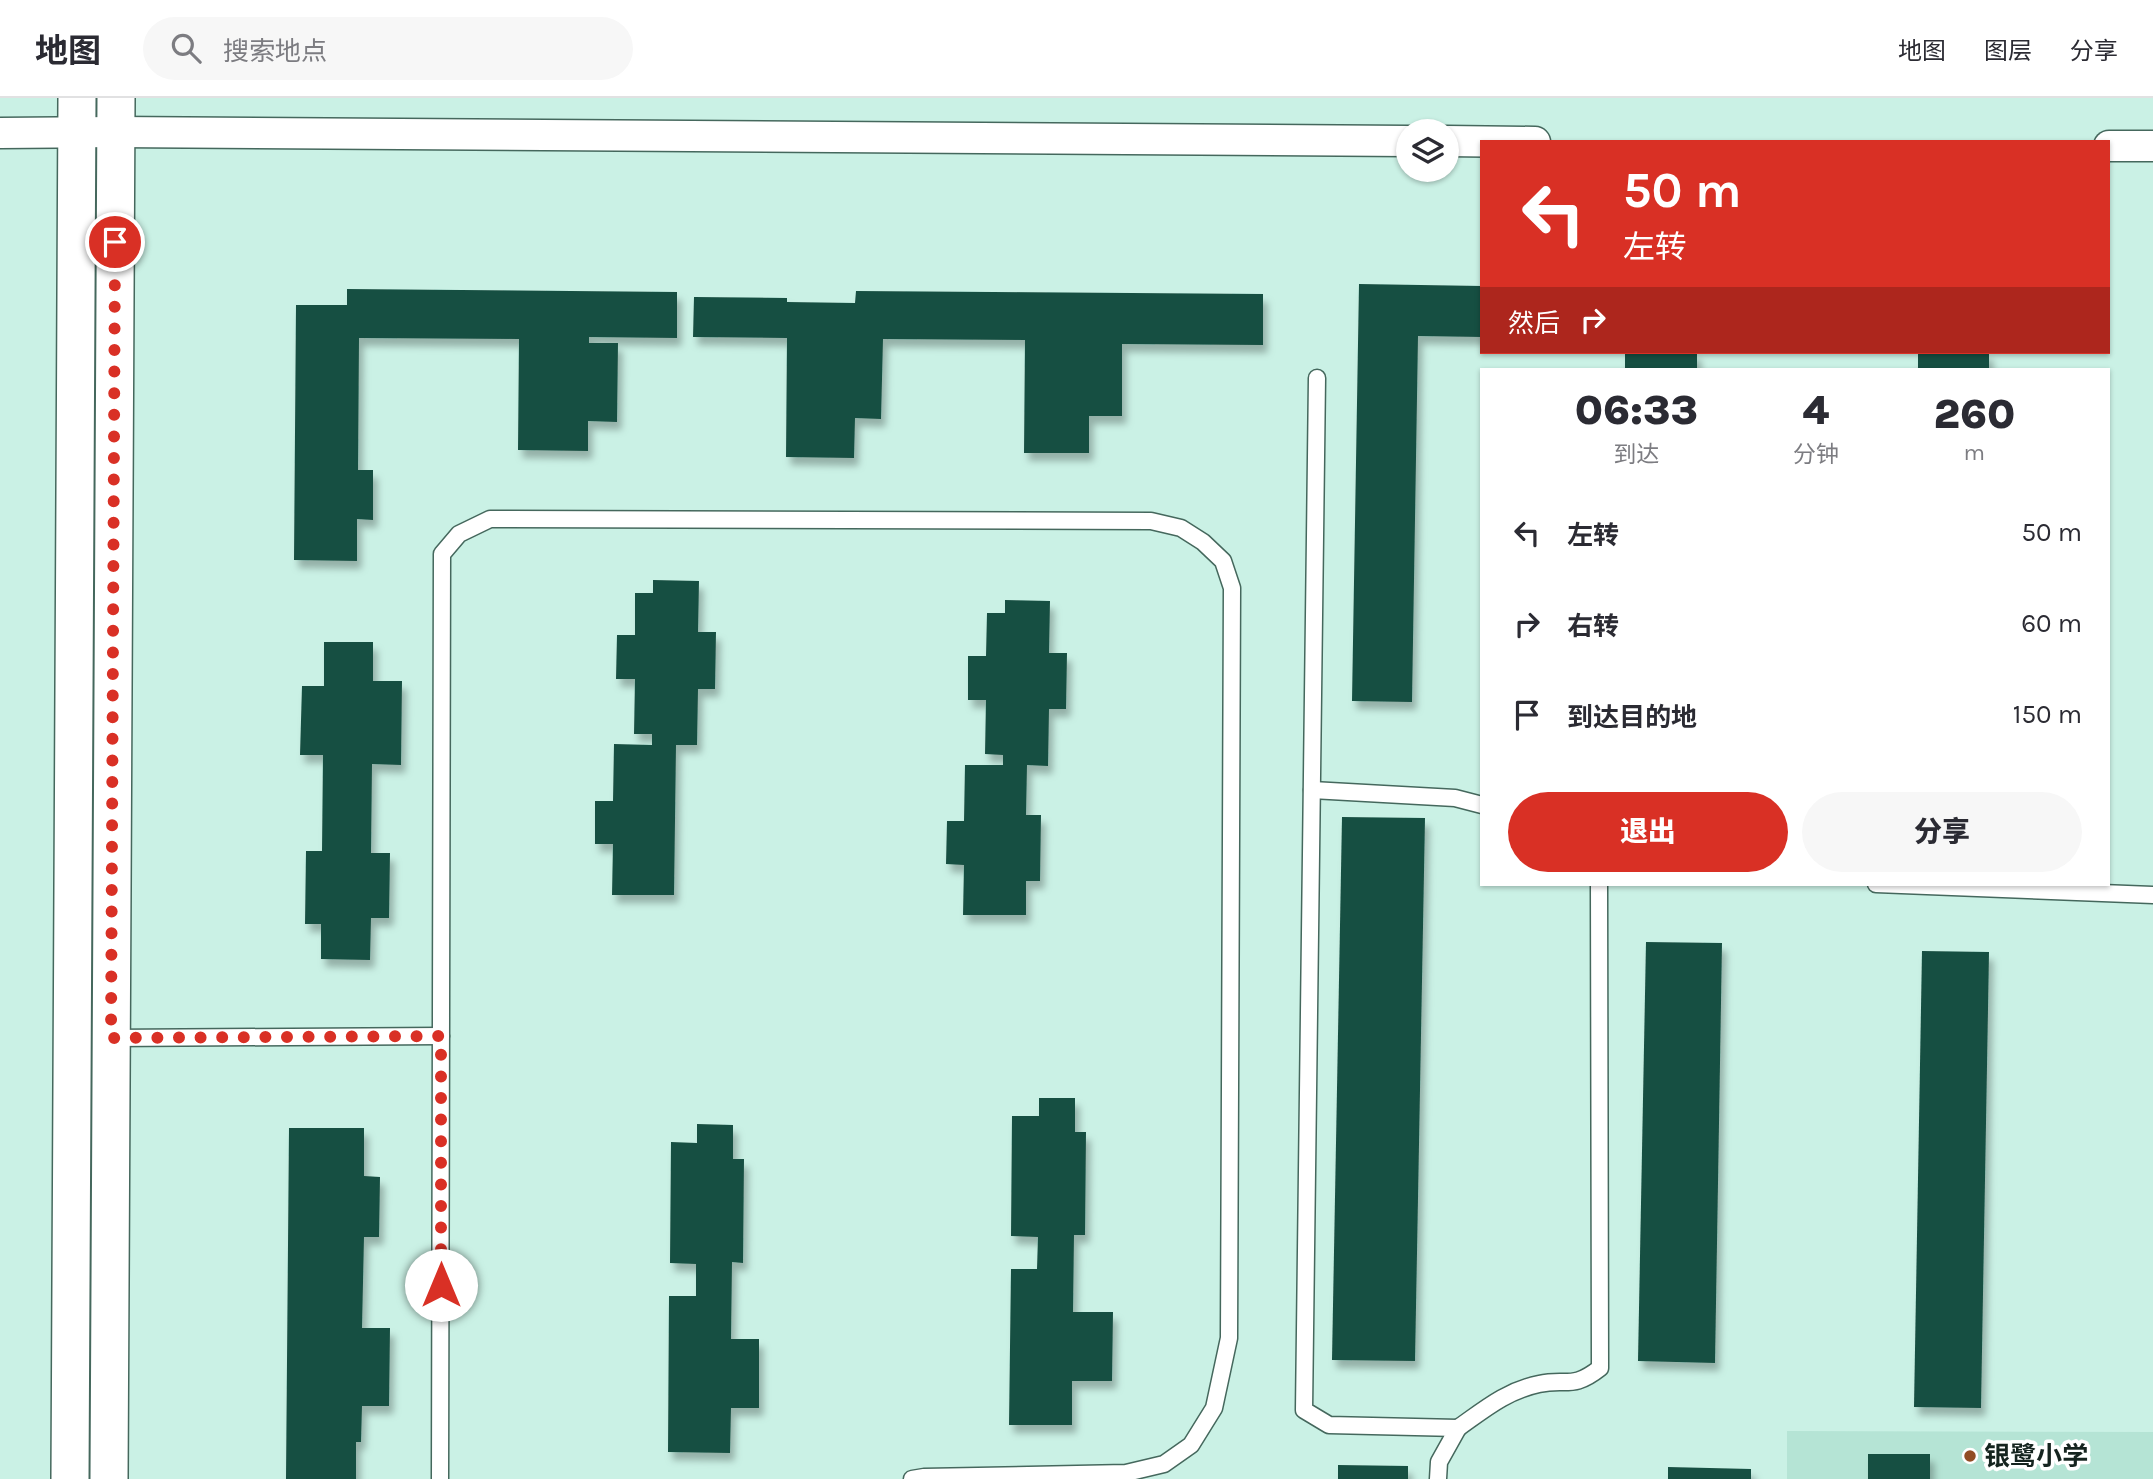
<!DOCTYPE html>
<html lang="zh">
<head>
<meta charset="utf-8">
<style>
	:root { --surface:#fff; --page:#f7f7f7; --text:#2b2b33; --muted:#7c7c81; --line:#e1e1e2; --accent:#d93025 }
	body { margin:0; font-family:Karla,"Noto Sans SC",sans-serif; background:var(--page); color:var(--text); height:100vh; display:flex; flex-direction:column; font-size:26px; white-space:nowrap }
	* { box-sizing:border-box; margin:0 }
	p { font-size:23px; color:var(--muted) }
	.icon { flex:none; width:38px; height:38px; fill:none; stroke:currentColor; stroke-width:2; stroke-linecap:round; stroke-linejoin:round }
	.map { position:relative; flex:1; overflow:hidden }
	.side { position:absolute; left:1480px; top:270px; width:630px; height:518px; display:flex; flex-direction:column; background:var(--surface); border-radius:0px; box-shadow:0 2px 5px #0004 }
	.side>* { flex:none }
	.guide { position:absolute; left:1480px; top:42px; width:630px; height:214px; border-radius:0px; box-shadow:0 2px 5px #0004; background:#d93025; color:#fff; overflow:hidden }
	.controls { position:absolute; left:1396px; top:21px; display:grid; gap:14px }
	.controls a { display:grid; place-items:center; width:63px; height:63px; border-radius:50%; background:var(--surface); box-shadow:0 2px 5px #0004; font-size:35px }
	.pin { position:absolute; display:grid; place-items:center; width:60px; height:60px; color:#fff; margin:-30px; border:4px solid #fff; border-radius:50%; box-shadow:0 2px 7px #0007 }
	.me { position:absolute; width:77px; margin:-38px; rotate:0deg; stroke-linejoin:round; filter:drop-shadow(0 0 5px #0008) }
	.turn { display:flex; align-items:center; gap:24px; height:147px; padding:0 28px; font-size:32px }
	.turn .icon { width:91px; height:91px; stroke-width:2.5 }
	.turn b { display:block; font-size:49px; line-height:60px }
	.then { display:flex; align-items:center; height:66px; padding:0 28px; background:#0003; gap:14px; font-size:26px }
	.eta { display:flex; justify-content:space-evenly; align-items:center; height:119px; text-align:center }
	.eta b { font-size:42px; font-weight:800; line-height:49px }
	.button { display:flex; gap:14px; margin-top:auto; padding:14px 28px }
	.button a { flex:1; height:80px; border-radius:42px; background:var(--accent); color:#fff; font-size:28px; font-weight:800; line-height:80px; text-align:center }
	.button a+a { background:var(--page); color:var(--text) }
	ul { padding:0; list-style:none }
	li { display:flex; align-items:center; gap:21px; height:91px; padding:0 28px }
	li div { flex:1 }
	li b { display:block; font-size:26px }
	li em { font-style:normal }
	header { display:flex; align-items:center; gap:42px; box-sizing:border-box; height:98px; padding:0 35px; background:var(--surface); border-bottom:2px solid var(--line) }
	header strong { font-size:33px }
	nav { display:flex; gap:38px; margin-inline-start:auto; font-size:24px }
	.search { width:490px; height:63px; background:var(--page); display:flex; align-items:center; gap:18px; box-sizing:border-box; padding:0 24px; border-radius:38px; color:var(--muted); font-size:26px }
	.map>svg:first-child { display:block }
</style>
</head>
<body>
<header>
<strong>地图</strong>
<div class="search"><svg class="icon" aria-label="search" viewBox="0 0 24 24"><circle cx="10" cy="10" r="6"/><path d="M15 15l6 6"/></svg>搜索地点</div>
<nav><a>地图</a><a>图层</a><a>分享</a></nav>
</header>
<div class="map">
<svg width="2153" height="1381" viewBox="0 0 2153 1381">
	<defs>
		<filter id="shadow"><feDropShadow dx="4.5" dy="8" stdDeviation="3.5" flood-color="#0004"/></filter>
	</defs>
	<rect width="100%" height="100%" fill="#caf1e5"/>
	<polygon fill="#b5e4d5" points="1787,1333 2153,1334 2153,1381 1787,1381"/>
	<g fill="#194f42" filter="url(#shadow)">
		<polygon points="1359,186 1482,188 1482,239 1418,238 1412,604 1352,603"/>
		<polygon points="347,191 677,194 677,240 589,239 589,245 618,245 617,324 588,323 588,353 518,352 519,241 359,240 358,372 373,372 373,422 357,421 357,463 294,462 296,207 347,207"/>
		<polygon points="856,193 1263,196 1263,247 1122,246 1122,318 1089,318 1089,355 1024,355 1025,242 883,241 881,321 855,320 854,360 786,359 787,240 693,239 694,199 787,200 787,204 855,205"/>
		<rect x="1625" y="254" width="72" height="17"/>
		<rect x="1918" y="254" width="71" height="17"/>
		<polygon points="653,482 699,483 698,534 716,534 715,591 698,591 697,647 676,647 674,797 612,797 613,746 595,746 595,703 613,703 614,646 652,647 652,636 634,636 635,581 616,581 617,537 635,537 635,495 653,495"/>
		<polygon points="1005,502 1050,503 1049,555 1067,555 1066,611 1049,611 1048,668 1027,667 1026,717 1041,717 1040,783 1026,783 1026,817 963,817 964,767 946,766 947,723 964,723 965,667 1003,667 1003,657 985,656 986,602 968,602 968,558 986,558 987,515 1005,515"/>
		<polygon points="324,544 373,544 373,583 402,583 401,667 372,666 371,755 390,755 389,820 371,820 370,862 321,861 321,826 305,826 306,753 322,753 323,657 300,657 302,588 324,588"/>
		<polygon points="1342,719 1425,720 1415,1263 1332,1262"/>
		<polygon points="1646,844 1722,845 1715,1265 1638,1263"/>
		<polygon points="1922,853 1989,854 1981,1310 1914,1309"/>
		<polygon points="1039,1000 1075,1000 1075,1034 1086,1034 1085,1137 1074,1137 1073,1214 1113,1214 1112,1283 1072,1283 1072,1327 1009,1327 1011,1171 1037,1171 1038,1139 1011,1138 1012,1018 1039,1018"/>
		<polygon points="697,1026 733,1027 733,1061 744,1061 743,1165 732,1164 731,1241 759,1241 759,1310 731,1310 730,1355 668,1354 669,1198 696,1198 696,1166 670,1165 671,1044 697,1045"/>
		<polygon points="289,1030 364,1030 364,1078 380,1079 379,1139 364,1139 362,1230 390,1230 389,1308 362,1308 361,1344 356,1344 356,1381 286,1381"/>
		<rect x="1868" y="1356" width="62" height="25"/>
		<polygon points="1338,1367 1408,1368 1408,1381 1338,1381"/>
		<polygon points="1668,1369 1751,1371 1751,1381 1668,1381"/>
	</g>
	<g fill="none" stroke-linecap="round" stroke-linejoin="round">
		<g stroke="#45685d" stroke-width="19">
			<g id="service">
				<polyline points="1317,280 1304,1312 1329,1327 1458,1330 1439,1364 1438,1381"/>
				<polyline points="1312,692 1455,700 1482,707"/>
				<polyline points="1876,786 2153,797"/>
				<polyline points="111,940 441,938"/>
				<path d="M1458 1330C1485 1311 1506 1293 1539 1286 1567 1280 1572 1292 1600 1270L1599 786"/>
				<polyline points="440,1381 442,456 459,436 490,421 1151,423 1181,430 1203,444 1223,463 1232,490 1229,1240 1214,1310 1191,1347 1164,1366 1126,1375 924,1379 912,1381"/>
			</g>
		</g>
		<g stroke="#45685d" stroke-width="33">
			<g id="minor">
				<polyline points="0,35 116,34 1409,43"/>
				<polyline points="1447,43 1535,44"/>
				<polyline points="2109,48 2153,48"/>
			</g>
		</g>
		<g stroke="#45685d" stroke-width="40">
			<g id="tertiary">
				<polyline points="70,1381 77,0"/>
				<polyline points="109,1381 116,0"/>
			</g>
		</g>
		<use href="#service" stroke="#fff" stroke-width="16"/>
		<use href="#minor" stroke="#fff" stroke-width="30"/>
		<use href="#tertiary" stroke="#fff" stroke-width="37"/>
	</g>
	<g fill="none" stroke-linecap="round" stroke-linejoin="round">
		<polyline stroke="#d93025" stroke-width="12" stroke-dasharray="0 21.6" points="115,144 111,940 441,938 441,1187"/>
	</g>
	<circle fill="#924d24" stroke="#fff" stroke-width="2.5" cx="1970" cy="1358" r="7"/>
	<g text-anchor="middle" stroke-width="7" stroke-linejoin="round" paint-order="stroke">
		<g font-size="26" font-weight="bold" fill="#15241f" stroke="#fff" text-anchor="start">
			<text x="1984" y="1367">银鹭小学</text>
		</g>
	</g>
</svg>
<div class="controls">
<a><svg class="icon" aria-label="layers" viewBox="0 0 24 24"><path d="M12 4l9 5-9 5-9-5zM3 14l9 5 9-5"/></svg></a>
</div>
<div class="pin" style="left:115px;top:144px;background:#d93025"><svg class="icon" aria-label="arrive" viewBox="0 0 24 24"><path d="M6 21V4h12l-3 4 3 4H6"/></svg></div>
<svg class="me" style="left:441px;top:1187px" viewBox="-20 -20 40 40"><circle r="19" fill="#fff"/><path d="M0-13L10 11 0 6-10 11z" fill="#d93025"/></svg>
<div class="guide">
<div class="turn"><svg class="icon" aria-label="left" viewBox="0 0 24 24"><path d="M17 20v-9H6M10 6l-5 5 5 5"/></svg><div><b>50 m</b>左转</div></div>
<div class="then">然后<svg class="icon" aria-label="right" viewBox="0 0 24 24"><path d="M7 20v-9h11M14 6l5 5-5 5"/></svg></div>
</div>
<section class="side">
<div class="eta">
<div><b>06:33</b><p>到达</p></div>
<div><b>4</b><p>分钟</p></div>
<div><b>260</b><p>m</p></div>
</div>
<ul>
<li><svg class="icon" aria-label="left" viewBox="0 0 24 24"><path d="M17 20v-9H6M10 6l-5 5 5 5"/></svg><div><b>左转</b></div><em>50 m</em></li>
<li><svg class="icon" aria-label="right" viewBox="0 0 24 24"><path d="M7 20v-9h11M14 6l5 5-5 5"/></svg><div><b>右转</b></div><em>60 m</em></li>
<li><svg class="icon" aria-label="arrive" viewBox="0 0 24 24"><path d="M6 21V4h12l-3 4 3 4H6"/></svg><div><b>到达目的地</b></div><em>150 m</em></li>
</ul>
<div class="button"><a>退出</a><a>分享</a></div>
</section>
</div>
</body>
</html>
